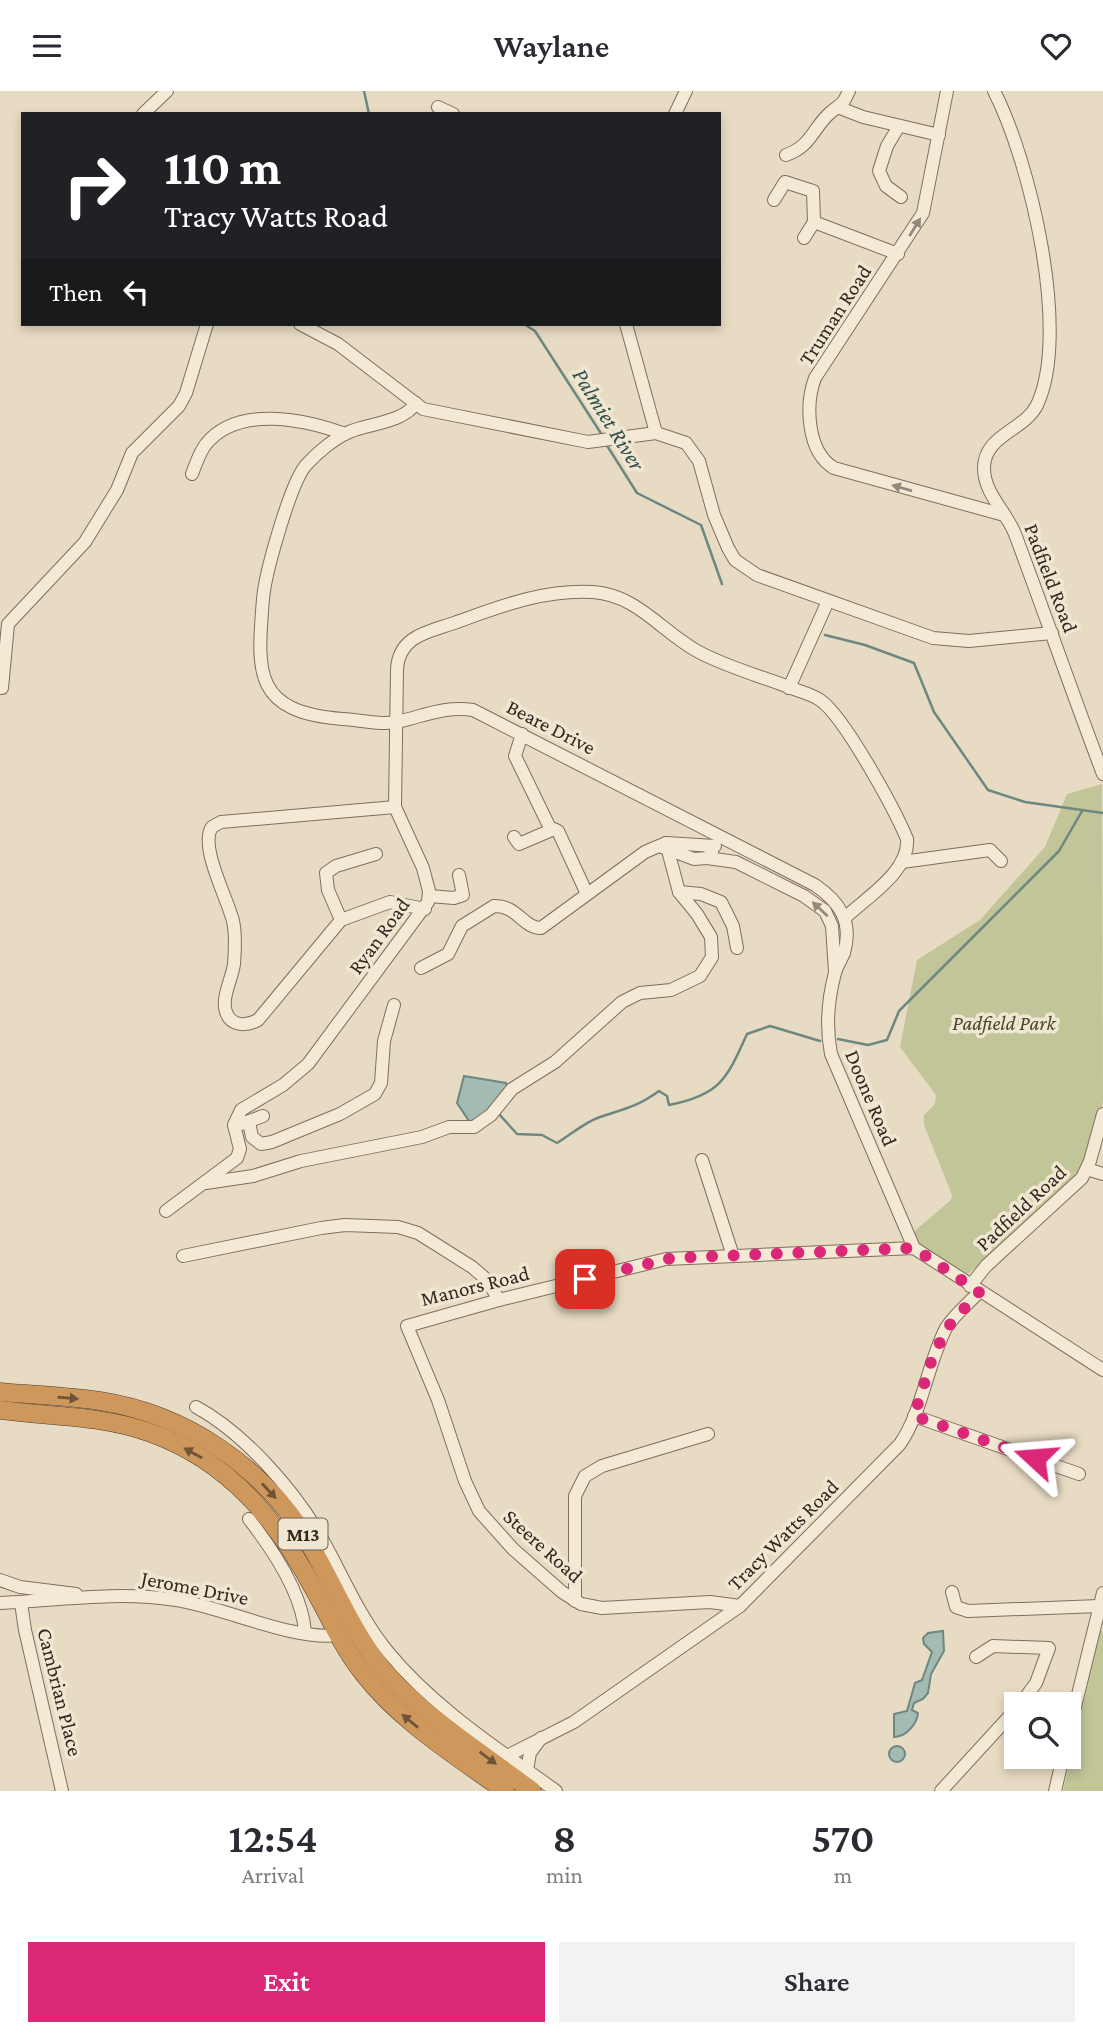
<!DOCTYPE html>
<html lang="en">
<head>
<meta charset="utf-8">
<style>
	:root { --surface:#fff; --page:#f2f2f3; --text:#2b2b33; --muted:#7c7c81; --accent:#db2777 }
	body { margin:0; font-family:"Crimson Pro",serif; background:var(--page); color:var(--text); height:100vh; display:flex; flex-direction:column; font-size:26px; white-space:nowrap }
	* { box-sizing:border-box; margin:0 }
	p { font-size:23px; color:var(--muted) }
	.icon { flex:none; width:38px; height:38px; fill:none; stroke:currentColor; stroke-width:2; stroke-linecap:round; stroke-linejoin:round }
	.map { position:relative; height:1700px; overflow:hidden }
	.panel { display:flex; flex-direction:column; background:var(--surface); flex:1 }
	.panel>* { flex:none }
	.top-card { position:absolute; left:21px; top:21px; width:700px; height:214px; border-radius:0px; box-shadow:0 4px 10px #0003; background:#202124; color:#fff; overflow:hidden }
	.buttons { position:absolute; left:1004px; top:1601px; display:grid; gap:14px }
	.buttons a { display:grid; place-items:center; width:77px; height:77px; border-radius:0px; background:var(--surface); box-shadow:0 4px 10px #0003; font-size:35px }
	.pin { position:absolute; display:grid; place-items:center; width:60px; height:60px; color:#fff; margin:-30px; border-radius:14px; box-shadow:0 4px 10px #0006 }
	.me { position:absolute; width:77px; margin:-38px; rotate:289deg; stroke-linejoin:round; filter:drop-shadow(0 0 5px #0008) }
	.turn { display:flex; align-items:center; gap:24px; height:147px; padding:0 28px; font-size:32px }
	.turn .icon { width:91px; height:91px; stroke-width:2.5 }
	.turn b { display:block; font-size:49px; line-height:60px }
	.then { display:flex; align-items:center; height:66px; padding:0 28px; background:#0003; gap:14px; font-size:26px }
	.eta { display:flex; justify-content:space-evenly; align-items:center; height:119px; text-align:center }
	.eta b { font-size:42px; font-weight:600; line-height:49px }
	.primary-button { display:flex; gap:14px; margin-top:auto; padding:14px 28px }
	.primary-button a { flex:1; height:80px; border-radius:0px; background:var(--accent); color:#fff; font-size:28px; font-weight:600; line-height:80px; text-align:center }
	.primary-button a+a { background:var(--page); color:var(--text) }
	header { display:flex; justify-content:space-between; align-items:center; height:91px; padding:0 28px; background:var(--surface); font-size:32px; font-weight:600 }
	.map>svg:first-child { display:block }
</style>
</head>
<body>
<header><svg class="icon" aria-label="menu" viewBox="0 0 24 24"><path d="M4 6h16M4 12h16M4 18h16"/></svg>Waylane<svg class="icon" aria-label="heart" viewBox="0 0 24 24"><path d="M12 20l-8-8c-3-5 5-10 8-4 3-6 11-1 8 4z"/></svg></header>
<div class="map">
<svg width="1103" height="1700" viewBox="0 0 1103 1700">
	<rect width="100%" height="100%" fill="#e8dbc3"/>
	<g fill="#c1c598">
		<polygon points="1102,693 1103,1011 1085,1079 967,1184 916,1153 911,1143 951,1109 952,1104 924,1034 924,1024 935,1013 936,1004 900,956 917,869 980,829 1045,756 1067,703"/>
		<polygon points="1100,1539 1103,1540 1103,1700 1063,1700"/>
	</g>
	<g fill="#a4bbb4" stroke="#6d8880" stroke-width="2">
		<polygon points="464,985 506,992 508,999 478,1029 469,1030 457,1012"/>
		<path d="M943 1540 944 1560 931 1583 928 1602 923 1608 914 1612 912 1619 918 1622C917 1634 905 1646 894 1646V1623L907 1620 915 1592 922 1589 932 1561 924 1553 923 1547 928 1542Z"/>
		<circle cx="897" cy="1663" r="8"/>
	</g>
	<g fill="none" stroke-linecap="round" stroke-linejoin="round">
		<g stroke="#6d8880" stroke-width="2.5">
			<polyline points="364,0 369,23"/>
			<polyline points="524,233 535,240 602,344"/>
			<polyline points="606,353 637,402 701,434 722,493"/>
			<polyline points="825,544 865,554 914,572 934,621 988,699 1025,711 1103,722"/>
			<polyline points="838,948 868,954 887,949 899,920 1059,760 1082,720"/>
			<path d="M499 1023 517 1043 542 1044 557 1052C570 1044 585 1031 600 1026 624 1018 637 1016 659 1000L667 1005 669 1014C721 1004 727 987 747 943L770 935 820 950"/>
		</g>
		<g stroke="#806e5c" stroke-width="14">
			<g id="minor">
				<path d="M947 0 923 122 815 287C805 314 807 361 834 377L1004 424"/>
				<path d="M994 0C1030 70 1071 242 1037 314 1025 339 984 344 984 377 984 403 1006 420 1015 443 1045 523 1073 604 1103 683"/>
				<polyline points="438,16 453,23"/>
				<polyline points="840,17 863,26 939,44"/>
				<polyline points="143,23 167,0"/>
				<polyline points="675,23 686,0"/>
				<polyline points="899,35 887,55 879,80 886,95 901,106"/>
				<path d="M786 64C812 55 813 36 831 21 843 11 842 15 849 0"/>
				<polyline points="774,109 785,91 813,100 814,131 804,147"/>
				<polyline points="814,131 898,163"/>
				<polyline points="300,233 338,253 423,318 588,351 656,342 686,352 699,370 714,424 728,457 735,469 757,484 933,547 969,550 1052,542"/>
				<polyline points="626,233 656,342"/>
				<path d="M416 312C403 332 370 332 349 341 335 347 318 361 307 373 291 389 265 483 263 508 257 582 253 621 343 628 360 629 384 635 401 630 426 624 446 615 473 619L815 794C840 811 853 831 844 862 841 869 837 875 835 882 828 908 826 937 831 963L914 1157"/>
				<path d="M192 383C196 373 199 362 206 353 238 314 304 328 345 343"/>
				<polyline points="2,597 8,533 85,451 117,399 132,362 179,315 186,302 207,233"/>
				<polyline points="789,597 828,510"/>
				<polyline points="522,643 515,665 551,739"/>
				<path d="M395 716 221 731 212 736C199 755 227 806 233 830 236 843 235 860 234 873 232 888 221 907 226 921 231 936 247 935 258 929L341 829 390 811 425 818"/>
				<polyline points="514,746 519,753 554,738 558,740 587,803"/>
				<polyline points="662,756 694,768 707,767 712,761"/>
				<polyline points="707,767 736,771 804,805 825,820 832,835 835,881"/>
				<polyline points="902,771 990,759 1001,770"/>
				<polyline points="679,801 701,803 721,811 733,835 737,857"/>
				<polyline points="429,805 454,807 463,804 459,784"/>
				<polyline points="341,829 328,799 326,782 336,775 376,763"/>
				<path d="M421 877 448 863 462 835 494 815C517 814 523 837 541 837L645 761 666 752 715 755"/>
				<polyline points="249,1031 252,1046 261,1053 272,1051 340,1023 375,1003 381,992 384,950 394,914"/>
				<polyline points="241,1033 263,1025"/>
				<path d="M234 1034 241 1019 283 994 308 973 428 811 429 800 423 777 395 716 397 578C399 545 428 541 454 532 499 516 543 498 593 501 637 504 661 540 697 560 724 575 757 584 786 595 797 600 810 602 820 609 844 625 895 719 907 748 910 780 867 806 846 826"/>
				<polyline points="702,1069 733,1165"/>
				<polyline points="1087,1078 1103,1083"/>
				<polyline points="206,1092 253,1085 301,1070 422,1046 449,1036 474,1036 491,1024 512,998 555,971 622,911 640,902 671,899 700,885 712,866 711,846 697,823 679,801 666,752"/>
				<polyline points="166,1120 237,1067 240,1058 234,1034"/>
				<polyline points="183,1165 321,1137 345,1134 398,1136 418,1142 472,1176 487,1189 499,1209"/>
				<polyline points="970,1195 986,1175 1082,1087 1090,1070 1103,1023"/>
				<path d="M196 1316C244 1342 294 1399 321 1446 343 1485 359 1526 388 1561 434 1617 498 1658 556 1700"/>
				<polyline points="914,1325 1079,1383"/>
				<path d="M249 1428C273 1459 303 1503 305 1542"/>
				<polyline points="0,1489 20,1496 76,1503"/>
				<polyline points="952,1501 956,1516 968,1520 1099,1515"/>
				<polyline points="575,1510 575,1405 585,1385 602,1375 708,1343"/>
				<path d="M0 1512C60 1509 117 1500 176 1509 224 1516 292 1550 338 1544"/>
				<polyline points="21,1512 25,1539 62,1700"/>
				<polyline points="740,1515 710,1511 602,1517 581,1513 562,1501 513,1458 479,1420 465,1390 438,1309 407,1235 499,1209 666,1168 914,1157 1103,1279"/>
				<polyline points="976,1566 993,1555 1049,1557 1036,1592 1020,1614"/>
				<polyline points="1069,1640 1103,1502"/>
				<path d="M509 1664 574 1631 740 1515 900 1353C923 1319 927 1274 946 1237 954 1224 968 1213 979 1201"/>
				<polyline points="527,1679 530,1662 541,1647"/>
				<polyline points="941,1700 1017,1617"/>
				<polyline points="1055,1700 1063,1666"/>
			</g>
		</g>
		<g stroke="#4e3d30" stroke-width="19">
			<g id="highway">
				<path d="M0 1301C33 1304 67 1305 100 1310 186 1323 265 1377 309 1452 334 1494 352 1542 384 1580 425 1627 482 1662 532 1700"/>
				<path d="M0 1319C51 1326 102 1324 151 1342 229 1370 277 1429 315 1500 330 1527 343 1557 363 1582 401 1631 455 1664 505 1700"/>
			</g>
		</g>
		<use href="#minor" stroke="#f4e9d5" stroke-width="12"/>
		<use href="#highway" stroke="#ce985c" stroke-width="18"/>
	</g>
	<defs><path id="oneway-solid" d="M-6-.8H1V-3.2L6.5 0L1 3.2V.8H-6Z" transform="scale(1.75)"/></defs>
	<g fill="#93887a">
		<use href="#oneway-solid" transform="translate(915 136) rotate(-58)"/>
		<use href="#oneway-solid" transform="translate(902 397) rotate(-164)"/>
		<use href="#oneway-solid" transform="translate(820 818) rotate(-137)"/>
	</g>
	<g fill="#705437">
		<use href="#oneway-solid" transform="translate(68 1307) rotate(5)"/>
		<use href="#oneway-solid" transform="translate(193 1362) rotate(-151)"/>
		<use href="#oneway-solid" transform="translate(269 1400) rotate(47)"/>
		<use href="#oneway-solid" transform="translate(410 1630) rotate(-141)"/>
		<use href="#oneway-solid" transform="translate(488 1667) rotate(37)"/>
	</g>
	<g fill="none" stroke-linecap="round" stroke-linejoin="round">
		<polyline stroke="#db2777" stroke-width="12" stroke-dasharray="0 21.6" points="585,1188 672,1167 914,1157 979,1201 946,1238 931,1271 914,1325 1035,1367"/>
	</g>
	<g text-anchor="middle" stroke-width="7" stroke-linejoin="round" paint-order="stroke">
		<rect fill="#f0e6d1" stroke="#6b6054" stroke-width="2" x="278.5" y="1427.5" width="49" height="31" rx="5"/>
		<g font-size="19" font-weight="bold" fill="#32271e">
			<text x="303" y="1450">M13</text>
		</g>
		<g font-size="21" fill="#32271e" stroke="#f0e6d1">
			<text transform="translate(835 224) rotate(-57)" y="7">Truman Road</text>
			<text transform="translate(1051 487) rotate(69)" y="7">Padfield Road</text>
			<text transform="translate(551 636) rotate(27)" y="7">Beare Drive</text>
			<text transform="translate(379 845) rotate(-54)" y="7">Ryan Road</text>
			<text transform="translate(871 1007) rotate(67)" y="7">Doone Road</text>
			<text transform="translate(1021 1117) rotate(-43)" y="7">Padfield Road</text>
			<text transform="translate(475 1195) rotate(-14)" y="7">Manors Road</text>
			<text transform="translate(783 1444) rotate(-45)" y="7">Tracy Watts Road</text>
			<text transform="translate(543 1455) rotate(42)" y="7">Steere Road</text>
			<text transform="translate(195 1497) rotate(11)" y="7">Jerome Drive</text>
			<text transform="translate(60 1601) rotate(76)" y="7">Cambrian Place</text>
		</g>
		<g font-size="21" font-style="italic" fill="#444c27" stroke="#f0e6d1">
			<text x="1004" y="939">Padfield Park</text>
		</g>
		<g font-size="23" font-style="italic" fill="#2f504c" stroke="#f0e6d1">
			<text transform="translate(609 328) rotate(58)" y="8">Palmiet River</text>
		</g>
	</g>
</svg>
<div class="buttons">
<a><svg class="icon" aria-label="search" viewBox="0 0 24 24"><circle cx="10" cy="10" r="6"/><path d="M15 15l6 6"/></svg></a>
</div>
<div class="pin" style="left:585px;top:1188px;background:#d93025"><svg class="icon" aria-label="arrive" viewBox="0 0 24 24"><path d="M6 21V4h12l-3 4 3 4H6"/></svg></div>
<svg class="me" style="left:1035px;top:1367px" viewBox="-20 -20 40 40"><path d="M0-17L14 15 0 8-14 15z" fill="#db2777" stroke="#fff" stroke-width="4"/></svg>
<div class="top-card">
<div class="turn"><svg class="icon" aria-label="right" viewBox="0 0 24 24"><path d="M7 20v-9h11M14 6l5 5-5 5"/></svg><div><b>110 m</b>Tracy Watts Road</div></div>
<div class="then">Then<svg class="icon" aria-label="left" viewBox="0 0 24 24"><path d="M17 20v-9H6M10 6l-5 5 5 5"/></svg></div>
</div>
</div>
<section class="panel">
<div class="eta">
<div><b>12:54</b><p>Arrival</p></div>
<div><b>8</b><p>min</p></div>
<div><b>570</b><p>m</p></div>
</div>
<div class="primary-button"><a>Exit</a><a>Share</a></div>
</section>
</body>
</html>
